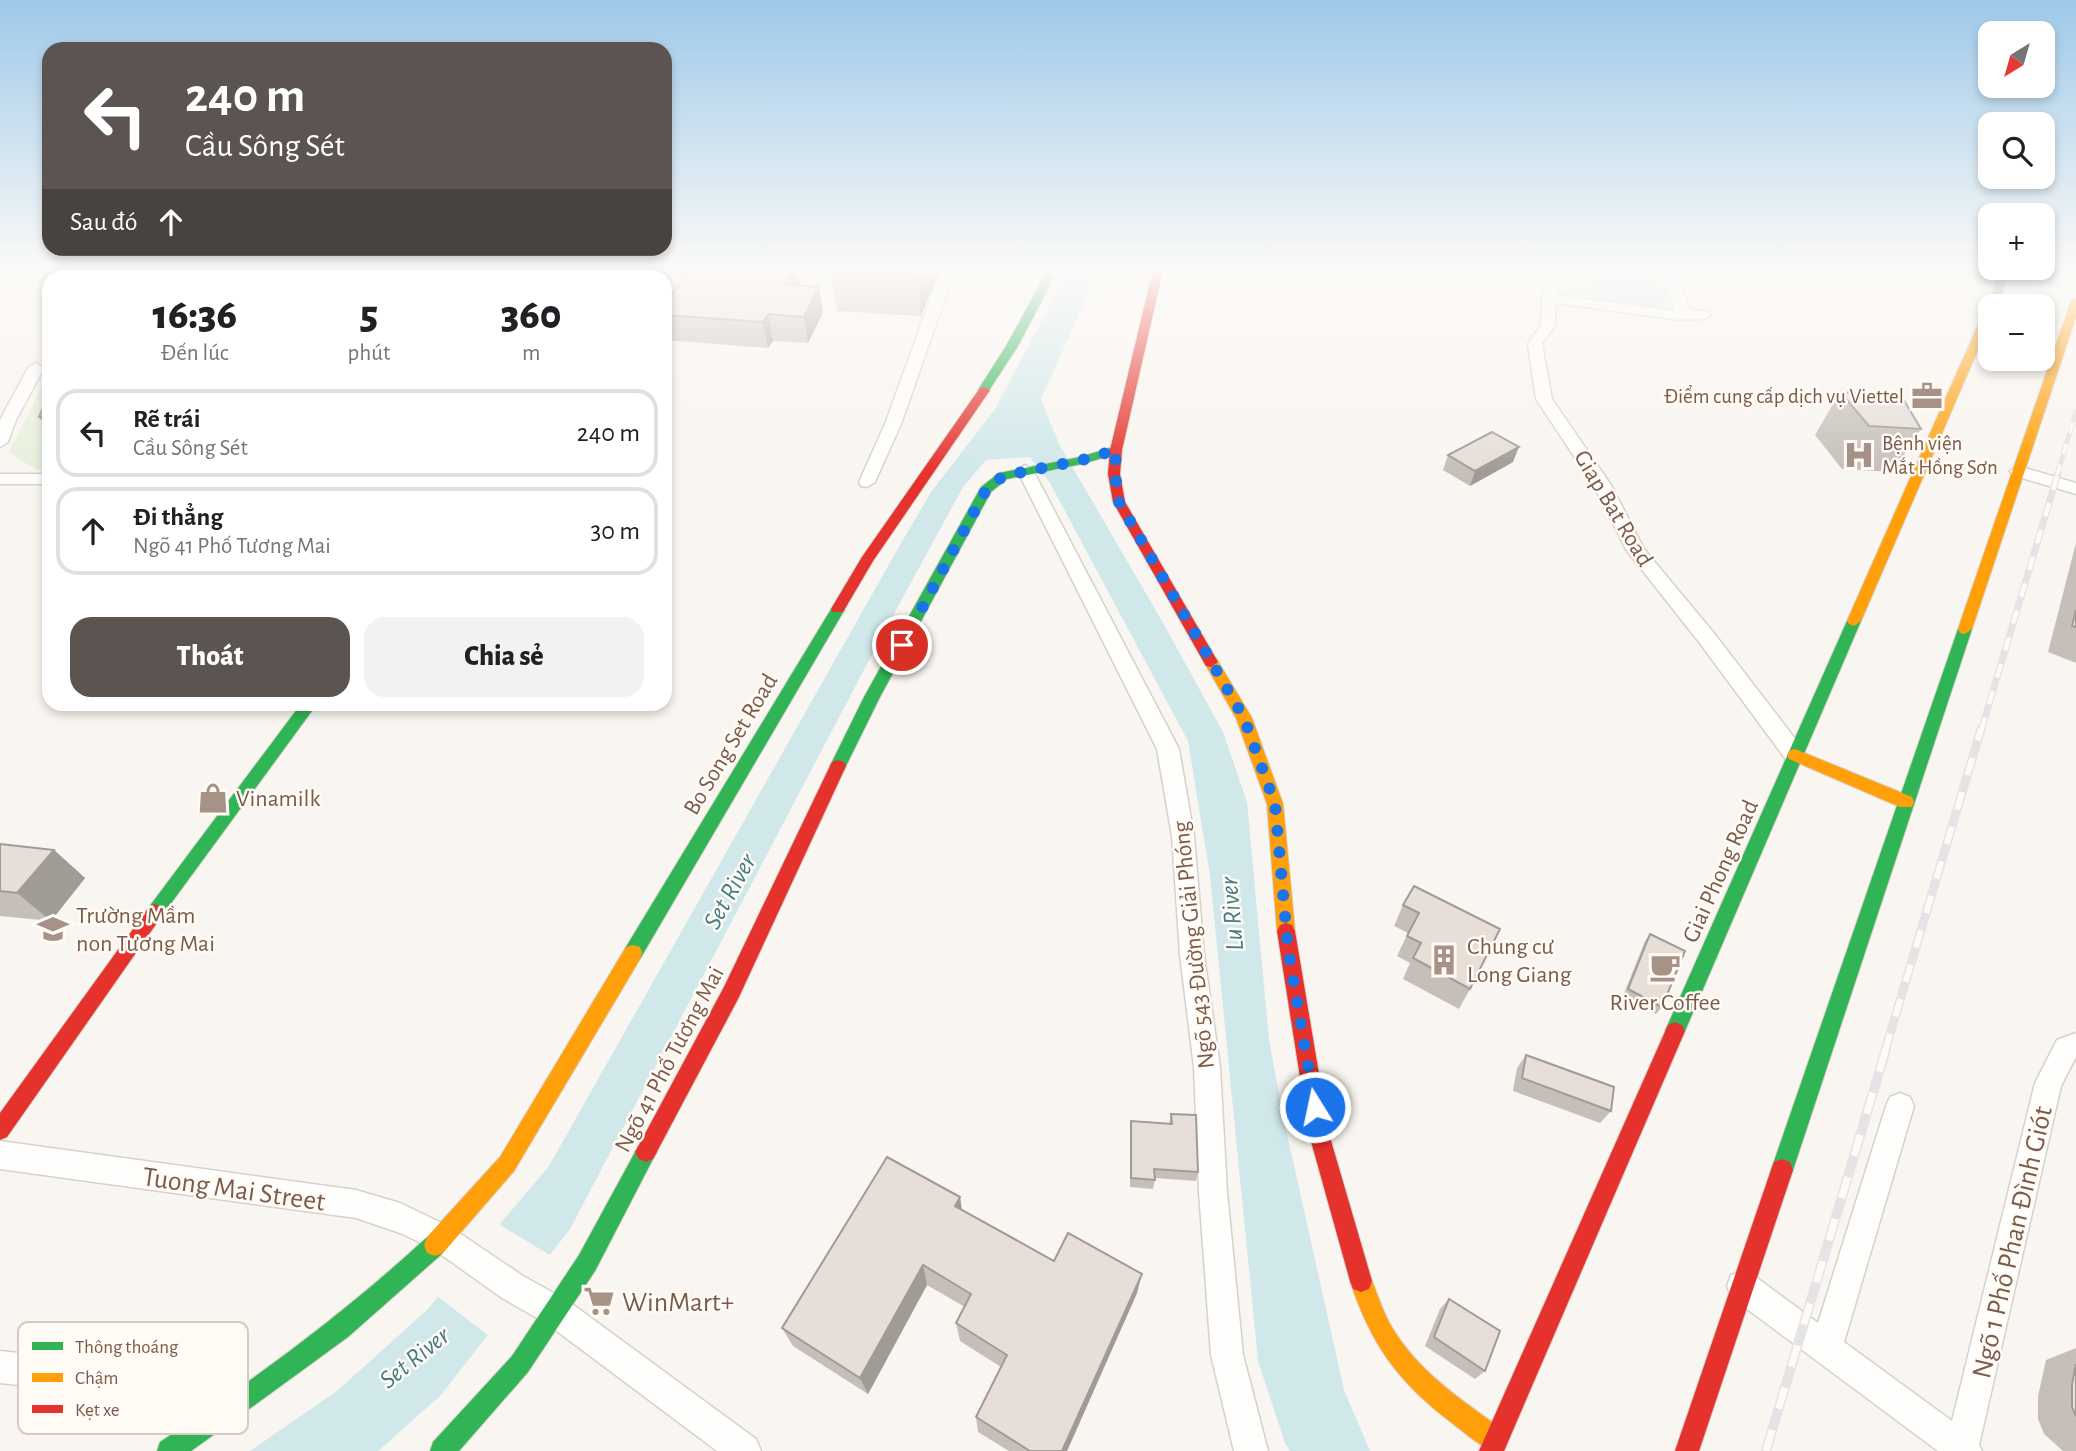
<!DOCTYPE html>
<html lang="vi">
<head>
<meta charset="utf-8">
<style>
	:root { --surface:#fff; --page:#f2f2f2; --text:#202124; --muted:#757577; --line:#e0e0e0; --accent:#5c5450 }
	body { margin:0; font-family:"Alegreya Sans",sans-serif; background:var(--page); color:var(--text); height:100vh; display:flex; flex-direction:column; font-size:26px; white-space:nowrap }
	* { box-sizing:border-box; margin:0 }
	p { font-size:23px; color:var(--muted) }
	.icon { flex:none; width:38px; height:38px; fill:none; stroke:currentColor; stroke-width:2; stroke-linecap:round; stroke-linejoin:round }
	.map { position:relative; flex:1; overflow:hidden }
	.sheet { position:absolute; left:42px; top:270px; width:630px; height:441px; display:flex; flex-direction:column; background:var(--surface); border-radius:21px; box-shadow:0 4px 10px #0003 }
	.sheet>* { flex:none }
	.top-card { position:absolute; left:42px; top:42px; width:630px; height:214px; border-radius:21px; box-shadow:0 4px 10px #0003; background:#5c5450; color:#fff; overflow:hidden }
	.needle { width:46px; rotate:217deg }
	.fabs { position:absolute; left:1978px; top:21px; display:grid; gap:14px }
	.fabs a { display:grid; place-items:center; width:77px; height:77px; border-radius:14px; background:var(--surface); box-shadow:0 4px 10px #0003; font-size:35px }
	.pin { position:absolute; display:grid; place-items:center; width:60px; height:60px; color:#fff; margin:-30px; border:4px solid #fff; border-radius:50%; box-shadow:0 2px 7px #0007 }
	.me { position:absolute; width:77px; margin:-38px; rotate:350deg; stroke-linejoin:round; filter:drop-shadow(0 0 5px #0008) }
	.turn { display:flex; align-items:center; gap:24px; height:147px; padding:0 28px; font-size:32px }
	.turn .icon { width:91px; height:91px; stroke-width:2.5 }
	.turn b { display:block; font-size:49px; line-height:60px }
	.then { display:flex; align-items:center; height:66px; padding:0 28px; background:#0003; gap:14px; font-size:26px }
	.eta { display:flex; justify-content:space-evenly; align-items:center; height:119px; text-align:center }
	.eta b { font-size:42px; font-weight:800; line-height:49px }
	.primary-button { display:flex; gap:14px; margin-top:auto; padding:14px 28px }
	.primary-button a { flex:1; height:80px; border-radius:21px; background:var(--accent); color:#fff; font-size:28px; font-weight:800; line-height:80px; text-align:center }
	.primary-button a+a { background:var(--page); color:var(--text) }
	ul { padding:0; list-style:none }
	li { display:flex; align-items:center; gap:21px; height:88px; margin:0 14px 10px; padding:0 14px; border:4px solid var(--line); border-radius:21px }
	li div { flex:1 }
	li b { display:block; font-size:26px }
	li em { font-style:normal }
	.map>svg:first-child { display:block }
</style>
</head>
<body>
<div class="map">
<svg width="2076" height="1451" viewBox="0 0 2076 1451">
	<rect width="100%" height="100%" fill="#f9f5f0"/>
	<g fill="#e7f0db">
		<polygon points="0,270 47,270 27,291 0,292"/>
		<polygon points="1563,270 1659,270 1676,296 1681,313 1563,297"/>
		<polygon points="49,372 49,470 36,470 9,452"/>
	</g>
	<g fill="#d0e8ea">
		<polygon points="1069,270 1099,270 1041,399 1059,444 1162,621 1223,732 1247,802 1269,1040 1285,1125 1344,1390 1370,1451 1290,1451 1285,1443 1258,1361 1210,875 1188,741 1050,483 1030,457 986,460 963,487 876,647 570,1229 441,1395 378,1451 250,1451 337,1391 427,1310 549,1166 896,552 931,492 995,409"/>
		<polygon points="1591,270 1650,270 1667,306 1665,308 1600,300"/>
	</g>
	<polygon fill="#f9f5f0" points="497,1223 553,1257 490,1337 436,1295"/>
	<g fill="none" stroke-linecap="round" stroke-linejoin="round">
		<g stroke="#d7d1cb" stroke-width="3">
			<g id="street">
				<polygon points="941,270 955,270 901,424 875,482 867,487 861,486 859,482 885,424"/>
				<path d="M1549 270H1563L1557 295 1675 311 1671 296 1656 270H1670L1685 296 1689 309 1708 312 1710 315C1704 322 1689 318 1680 320L1556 303 1555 325 1542 344 1552 399 1611 485 1644 549 1713 632 1803 749 1806 755 1803 761 1795 763 1787 761 1699 642 1627 551 1593 485 1536 399 1528 344 1541 325 1542 298Z"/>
				<polygon points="1978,270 2009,270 2012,273 2005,277 1980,273"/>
				<polygon points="36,363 44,368 16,420 8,442 0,447 0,420 28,368"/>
				<polygon points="1025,465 1033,470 1179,749 1194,836 1204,955 1220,1067 1227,1192 1243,1355 1268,1451 1234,1451 1211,1355 1199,1192 1194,1067 1180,955 1172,836 1157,749 1017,470"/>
				<polygon points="2018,466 2076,483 2076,494 2012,475 2010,471"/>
				<rect x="0" y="474" width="49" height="10"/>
				<polygon points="2076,1033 2076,1057 2061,1086 1979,1445 1982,1451 1938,1451 1731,1297 1727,1286 1731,1275 1742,1271 1753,1275 1818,1323 1886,1106 1890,1097 1900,1093 1910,1097 1914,1106 1844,1342 1952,1421 2035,1083 2057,1040"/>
				<polygon points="0,1141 356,1190 400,1203 452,1228 523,1276 568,1301 756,1439 761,1451 717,1451 546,1323 502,1298 432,1248 400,1233 356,1218 0,1169"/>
				<polygon points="0,1351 84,1360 95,1365 100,1376 95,1387 84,1392 0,1383"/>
			</g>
		</g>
		<g stroke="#d9d2cb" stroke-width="2">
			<g id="fast">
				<polygon points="634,270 644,270 639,276 629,276"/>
				<polygon points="1048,270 1058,270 1018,346 988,392 980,392 978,390 1006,346"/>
				<polygon points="2002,270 2012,270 1996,306 1987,308 1986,306"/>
				<polygon points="1116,446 1120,447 1120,453 1082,464 1007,479 991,492 880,697 844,770 832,770 830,766 864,697 981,487 999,473 1080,457"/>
				<polygon points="838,604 845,609 640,959 633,961 626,959 624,953 626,947 833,606"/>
				<polygon points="1854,616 1861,621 1685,1031 1682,1037 1675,1040 1668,1037 1665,1031 1847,621"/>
				<polygon points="1965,624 1972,629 1793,1170 1790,1178 1782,1181 1774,1178 1771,1170 1958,629"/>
				<polygon points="301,704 317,704 161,917 155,920 149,917 146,912 149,907"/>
				<polygon points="646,1142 653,1145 657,1152 653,1159 595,1271 528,1372 459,1451 430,1451 433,1442 512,1356 579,1255 639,1145"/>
				<path d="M435 1234 443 1237 446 1245 443 1253 348 1337 212 1436 191 1451H157L160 1442C254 1380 344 1314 427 1237Z"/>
			</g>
		</g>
		<g stroke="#d9d2cb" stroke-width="2">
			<g id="slow">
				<polygon points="2076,298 2076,317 1972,629 1965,634 1960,633 1958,629 2071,301"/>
				<polygon points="1990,306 1990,322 1861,621 1854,626 1849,624 1847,621 1985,309"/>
				<polygon points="1211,657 1216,658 1252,718 1283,804 1295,931 1292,937 1286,939 1280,937 1277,931 1267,804 1236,718 1204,662"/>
				<polygon points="1795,749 1912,797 1914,802 1912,807 1900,807 1789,759 1787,755 1789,751"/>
				<polygon points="633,945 640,947 642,953 640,959 514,1171 443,1253 435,1256 427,1253 424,1245 427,1237 500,1157 626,947"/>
				<path d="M1361 1270 1369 1273C1376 1290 1381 1307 1390 1324 1416 1370 1462 1401 1505 1431L1508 1440 1505 1449 1493 1451C1478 1445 1465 1433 1452 1423 1399 1383 1371 1345 1350 1281L1353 1273Z"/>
			</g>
		</g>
		<g stroke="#d9d2cb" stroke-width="2">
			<g id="jam">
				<polygon points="1153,270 1163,270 1122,450 1120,474 1125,502 1218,662 1211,667 1206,666 1113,502 1108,474 1110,450"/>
				<polygon points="984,387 990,390 873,561 843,612 833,612 831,609 862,557 980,388"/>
				<polygon points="838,760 844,762 846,766 738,999 653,1159 646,1162 639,1159 635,1152 639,1145 724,987 830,766 832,762"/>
				<polygon points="155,904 161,907 164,912 161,917 7,1137 0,1140 0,1113 149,907"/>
				<polygon points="1286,923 1292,925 1295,931 1329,1134 1372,1281 1369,1289 1361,1292 1353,1289 1350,1281 1309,1134 1277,931 1280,925"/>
				<polygon points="1675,1022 1682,1025 1685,1031 1504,1451 1479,1451 1668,1025"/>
				<polygon points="1782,1159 1790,1162 1793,1170 1699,1451 1675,1451 1771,1170 1774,1162"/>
			</g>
		</g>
		<use href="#street" fill="#fefefd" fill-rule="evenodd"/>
		<use href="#fast" fill="#30b455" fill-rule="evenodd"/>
		<use href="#slow" fill="#ff9f0a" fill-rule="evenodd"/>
		<use href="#jam" fill="#e5322d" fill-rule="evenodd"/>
		<g stroke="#e6e3e7" stroke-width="5">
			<polyline id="rail-far3" points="2057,475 2076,412"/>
		</g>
		<g stroke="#e6e3e7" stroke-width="7">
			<polyline id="rail-far2" points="1981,731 2058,473"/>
		</g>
		<g stroke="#e6e3e7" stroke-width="9">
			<polyline id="rail-far1" points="1885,1051 1981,729"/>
		</g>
		<g stroke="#e6e3e7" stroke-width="10">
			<polyline id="rail" points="1766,1451 1886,1049"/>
		</g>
		<use href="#rail-far3" stroke="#fffaf3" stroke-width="3.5" stroke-dasharray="11" stroke-linecap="butt"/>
		<use href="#rail-far2" stroke="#fffaf3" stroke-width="4.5" stroke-dasharray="14" stroke-linecap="butt"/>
		<use href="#rail-far1" stroke="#fffaf3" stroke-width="6" stroke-dasharray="18" stroke-linecap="butt"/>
		<use href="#rail" stroke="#fffaf3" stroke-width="7" stroke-dasharray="22" stroke-linecap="butt"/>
	</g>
	<g fill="#c6bfb9">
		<polygon points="797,270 800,286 823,313 808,343 773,341 768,348 665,340 665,304"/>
		<polygon points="831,270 940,270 921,316 837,311"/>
		<polygon points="1840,392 1921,429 1893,472 1842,469 1815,435"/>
		<polygon points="1448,455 1513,462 1470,486 1443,470"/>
		<polygon points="2076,543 2076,663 2048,652"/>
		<polygon points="0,844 54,850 85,878 51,921 0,916"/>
		<polygon points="1414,886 1470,989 1459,1009 1403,979 1410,963 1397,956 1408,933 1394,926 1403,905"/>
		<polygon points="1650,934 1662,1007 1656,1014 1623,996 1645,941"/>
		<polygon points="1526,1055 1611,1111 1600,1123 1513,1091 1517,1068"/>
		<polygon points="1171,1114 1198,1172 1196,1181 1155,1178 1153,1189 1130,1187 1130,1131 1131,1121 1169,1123"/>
		<polygon points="960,1197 962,1210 1054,1261 1137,1293 1067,1451 1009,1451 978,1432 976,1417 1001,1367 960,1341 956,1323 965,1307 927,1285 868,1394 793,1346 782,1328"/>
		<polygon points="1449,1299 1485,1371 1475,1379 1425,1346 1440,1309"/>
		<polygon points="2076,1348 2076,1451 2063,1451 2044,1434 2038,1419 2038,1396 2046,1360"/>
	</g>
	<g fill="#a19b96">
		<polygon points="793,270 797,270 800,289 784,285"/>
		<polygon points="921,270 940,270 921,316 918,276"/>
		<polygon points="819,287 823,313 808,343 804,317"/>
		<polygon points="768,314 773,341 768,348 763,322"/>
		<polygon points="49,415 49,429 39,417"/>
		<polygon points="1519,447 1513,462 1470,486 1475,471"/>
		<polygon points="54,850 85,878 51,921 17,893"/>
		<polygon points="960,1197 963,1219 955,1206"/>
		<polygon points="923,1265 927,1285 868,1394 860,1378"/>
		<polygon points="1142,1274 1137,1293 1067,1451 1062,1451"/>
	</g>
	<g fill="#e6ded7" stroke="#a19b96" stroke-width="2">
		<polygon points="689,270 793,270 784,285 819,287 804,317 768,314 763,322 665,315 665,304"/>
		<polygon points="831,270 921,270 918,276"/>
		<polygon points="1840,392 1902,397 1921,429 1869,426"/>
		<polygon points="49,394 49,415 39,417"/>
		<polygon points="1492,432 1519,447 1475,471 1448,455"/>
		<polygon points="2076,610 2076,627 2072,626"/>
		<polygon points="0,844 54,850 17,893 0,891"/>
		<polygon points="1414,886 1500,929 1470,989 1413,958 1421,943 1407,936 1419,913 1403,905"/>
		<polygon points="1650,934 1685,951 1662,1007 1628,989"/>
		<polygon points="1526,1055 1614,1087 1611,1111 1522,1078"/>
		<polygon points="1171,1114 1196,1115 1198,1172 1154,1169 1155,1180 1131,1178 1131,1121 1172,1124"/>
		<polygon points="887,1157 960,1197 955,1206 1054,1261 1068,1233 1142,1274 1062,1451 1030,1451 976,1417 1007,1355 956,1323 971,1294 923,1265 860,1378 782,1328"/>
		<polygon points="1449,1299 1500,1331 1485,1371 1434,1337"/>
		<polygon points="2076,1364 2076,1416 2072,1407 2072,1384"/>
	</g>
	<linearGradient id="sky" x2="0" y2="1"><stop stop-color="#9ec9e9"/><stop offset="0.57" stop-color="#fcfaf8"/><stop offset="1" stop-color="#fcfaf8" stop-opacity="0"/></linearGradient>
	<rect width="2076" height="473" fill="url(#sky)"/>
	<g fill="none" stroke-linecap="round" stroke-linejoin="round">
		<polyline stroke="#1a73e8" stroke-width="12" stroke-dasharray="0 21.6" points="902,645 986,490 1003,476 1082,460 1116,450 1115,474 1119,502 1244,718 1275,804 1288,949 1315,1107"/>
	</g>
	<defs>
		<g id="office-bare" transform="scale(2.415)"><path d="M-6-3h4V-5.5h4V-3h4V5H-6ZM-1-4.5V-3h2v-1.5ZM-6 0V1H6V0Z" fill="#a69286" stroke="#fffaf3" stroke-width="2.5" paint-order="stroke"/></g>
		<g id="hospital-bare" transform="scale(2.415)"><path d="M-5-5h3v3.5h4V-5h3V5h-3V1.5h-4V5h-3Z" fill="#a69286" stroke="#fffaf3" stroke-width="2.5" paint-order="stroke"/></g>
		<g id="shop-bare" transform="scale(2.415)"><path d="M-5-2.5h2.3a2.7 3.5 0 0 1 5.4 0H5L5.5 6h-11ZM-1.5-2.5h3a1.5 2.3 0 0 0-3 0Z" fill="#a69286" stroke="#fffaf3" stroke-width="2.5" paint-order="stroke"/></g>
		<g id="school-bare" transform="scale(2.415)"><path d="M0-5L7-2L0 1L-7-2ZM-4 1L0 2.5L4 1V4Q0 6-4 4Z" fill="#a69286" stroke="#fffaf3" stroke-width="2.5" paint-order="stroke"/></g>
		<g id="building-bare" transform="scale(2.415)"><path d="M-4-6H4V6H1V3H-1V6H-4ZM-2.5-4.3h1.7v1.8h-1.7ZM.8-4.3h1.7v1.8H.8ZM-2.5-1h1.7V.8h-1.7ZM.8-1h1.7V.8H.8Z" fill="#a69286" stroke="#fffaf3" stroke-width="2.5" paint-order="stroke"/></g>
		<g id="cafe-bare" transform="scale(2.415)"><path d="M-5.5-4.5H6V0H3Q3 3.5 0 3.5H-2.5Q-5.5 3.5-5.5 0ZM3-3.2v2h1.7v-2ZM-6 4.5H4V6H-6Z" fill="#a69286" stroke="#fffaf3" stroke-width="2.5" paint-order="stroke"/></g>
		<g id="supermarket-bare" transform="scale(2.415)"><path d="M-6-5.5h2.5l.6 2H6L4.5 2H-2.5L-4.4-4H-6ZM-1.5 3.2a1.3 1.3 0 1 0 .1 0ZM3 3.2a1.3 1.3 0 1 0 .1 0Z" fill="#a69286" stroke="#fffaf3" stroke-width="2.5" paint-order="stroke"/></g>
	</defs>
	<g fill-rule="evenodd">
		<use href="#office-bare" x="1927" y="396"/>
		<use href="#hospital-bare" x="1859" y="455"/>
		<use href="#shop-bare" x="213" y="798"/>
		<use href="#school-bare" x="53" y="929"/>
		<use href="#building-bare" x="1444" y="960"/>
		<use href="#cafe-bare" x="1665" y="967"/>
		<use href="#supermarket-bare" x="599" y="1301"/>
	</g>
	<g text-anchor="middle" stroke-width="5" stroke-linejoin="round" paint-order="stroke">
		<g font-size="21" fill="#7a5c4d" stroke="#fffaf3" text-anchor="end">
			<text x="1904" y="403">Điểm cung cấp dịch vụ Viettel</text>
			<text x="1882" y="450" text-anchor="start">Bệnh viện<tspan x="1882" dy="24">Mắt Hồng Sơn</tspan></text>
		</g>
		<g font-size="24" fill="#7a5c4d" stroke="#fffaf3">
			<text transform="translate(1614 508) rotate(59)" y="8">Giap Bat Road</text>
			<text transform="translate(730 744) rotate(-59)" y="8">Bo Song Set Road</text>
			<text transform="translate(1720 871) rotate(-66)" y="8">Giai Phong Road</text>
			<text transform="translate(1193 945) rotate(-96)" y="8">Ngõ 543 Đường Giải Phóng</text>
			<text transform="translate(669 1059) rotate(-62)" y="8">Ngõ 41 Phố Tương Mai</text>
		</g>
		<g font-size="24" fill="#7a5c4d" stroke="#fffaf3" text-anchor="start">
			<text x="236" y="806">Vinamilk</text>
			<text x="76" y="923">Trường Mầm<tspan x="76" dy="28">non Tương Mai</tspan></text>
			<text x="1467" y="954">Chung cư<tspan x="1467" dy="28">Long Giang</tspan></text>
			<text x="1665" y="1010" text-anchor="middle">River Coffee</text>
		</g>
		<g font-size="26" font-style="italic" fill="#437c86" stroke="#fffaf3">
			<text transform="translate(729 891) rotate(-61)" y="9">Set River</text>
			<text transform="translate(1231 914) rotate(-95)" y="9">Lu River</text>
			<text transform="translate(414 1357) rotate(-39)" y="9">Set River</text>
		</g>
		<g font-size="28" fill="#7a5c4d" stroke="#fffaf3">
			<text transform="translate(234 1188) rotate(8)" y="10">Tuong Mai Street</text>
			<text transform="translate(2011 1242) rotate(-77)" y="10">Ngõ 1 Phố Phan Đình Giót</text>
		</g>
		<g font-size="28" fill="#7a5c4d" stroke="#fffaf3" text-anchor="start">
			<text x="622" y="1311">WinMart+</text>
		</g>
	</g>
	<rect x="18" y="1322" width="230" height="112" rx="10" fill="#fffaf3" stroke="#d7cbc1" stroke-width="2"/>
	<rect x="32" y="1342" width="31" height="8" fill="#30b455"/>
	<rect x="32" y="1373" width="31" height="9" fill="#ff9f0a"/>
	<rect x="32" y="1405" width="31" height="8" fill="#e5322d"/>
	<g font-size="19" fill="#7a5c4d">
		<text x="75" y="1353">Thông thoáng</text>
		<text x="75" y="1384">Chậm</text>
		<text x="75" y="1416">Kẹt xe</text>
	</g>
</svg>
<div class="fabs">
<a><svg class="needle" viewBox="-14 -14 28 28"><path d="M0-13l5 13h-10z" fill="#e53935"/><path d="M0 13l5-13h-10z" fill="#757577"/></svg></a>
<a><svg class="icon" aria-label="search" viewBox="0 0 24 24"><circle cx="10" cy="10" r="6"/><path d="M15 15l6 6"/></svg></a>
<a>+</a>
<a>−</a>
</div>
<div class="pin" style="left:902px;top:645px;background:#d93025"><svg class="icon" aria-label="arrive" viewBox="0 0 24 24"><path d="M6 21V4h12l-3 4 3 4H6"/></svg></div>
<svg class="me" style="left:1315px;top:1107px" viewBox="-20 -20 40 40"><circle r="17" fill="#1a73e8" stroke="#fff" stroke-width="3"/><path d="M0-11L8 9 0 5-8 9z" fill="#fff"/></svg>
<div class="top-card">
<div class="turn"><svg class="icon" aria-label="left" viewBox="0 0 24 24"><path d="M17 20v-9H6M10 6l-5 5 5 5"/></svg><div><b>240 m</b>Cầu Sông Sét</div></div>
<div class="then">Sau đó<svg class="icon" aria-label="ahead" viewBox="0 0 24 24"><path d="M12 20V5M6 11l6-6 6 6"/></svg></div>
</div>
<section class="sheet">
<div class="eta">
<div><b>16:36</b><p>Đến lúc</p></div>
<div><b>5</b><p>phút</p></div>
<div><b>360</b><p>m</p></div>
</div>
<ul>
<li><svg class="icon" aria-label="left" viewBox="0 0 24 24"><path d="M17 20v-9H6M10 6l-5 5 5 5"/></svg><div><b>Rẽ trái</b><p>Cầu Sông Sét</p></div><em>240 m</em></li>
<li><svg class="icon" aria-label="ahead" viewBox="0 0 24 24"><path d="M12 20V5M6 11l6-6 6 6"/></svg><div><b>Đi thẳng</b><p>Ngõ 41 Phố Tương Mai</p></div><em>30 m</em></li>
</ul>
<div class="primary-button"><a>Thoát</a><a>Chia sẻ</a></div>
</section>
</div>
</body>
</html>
